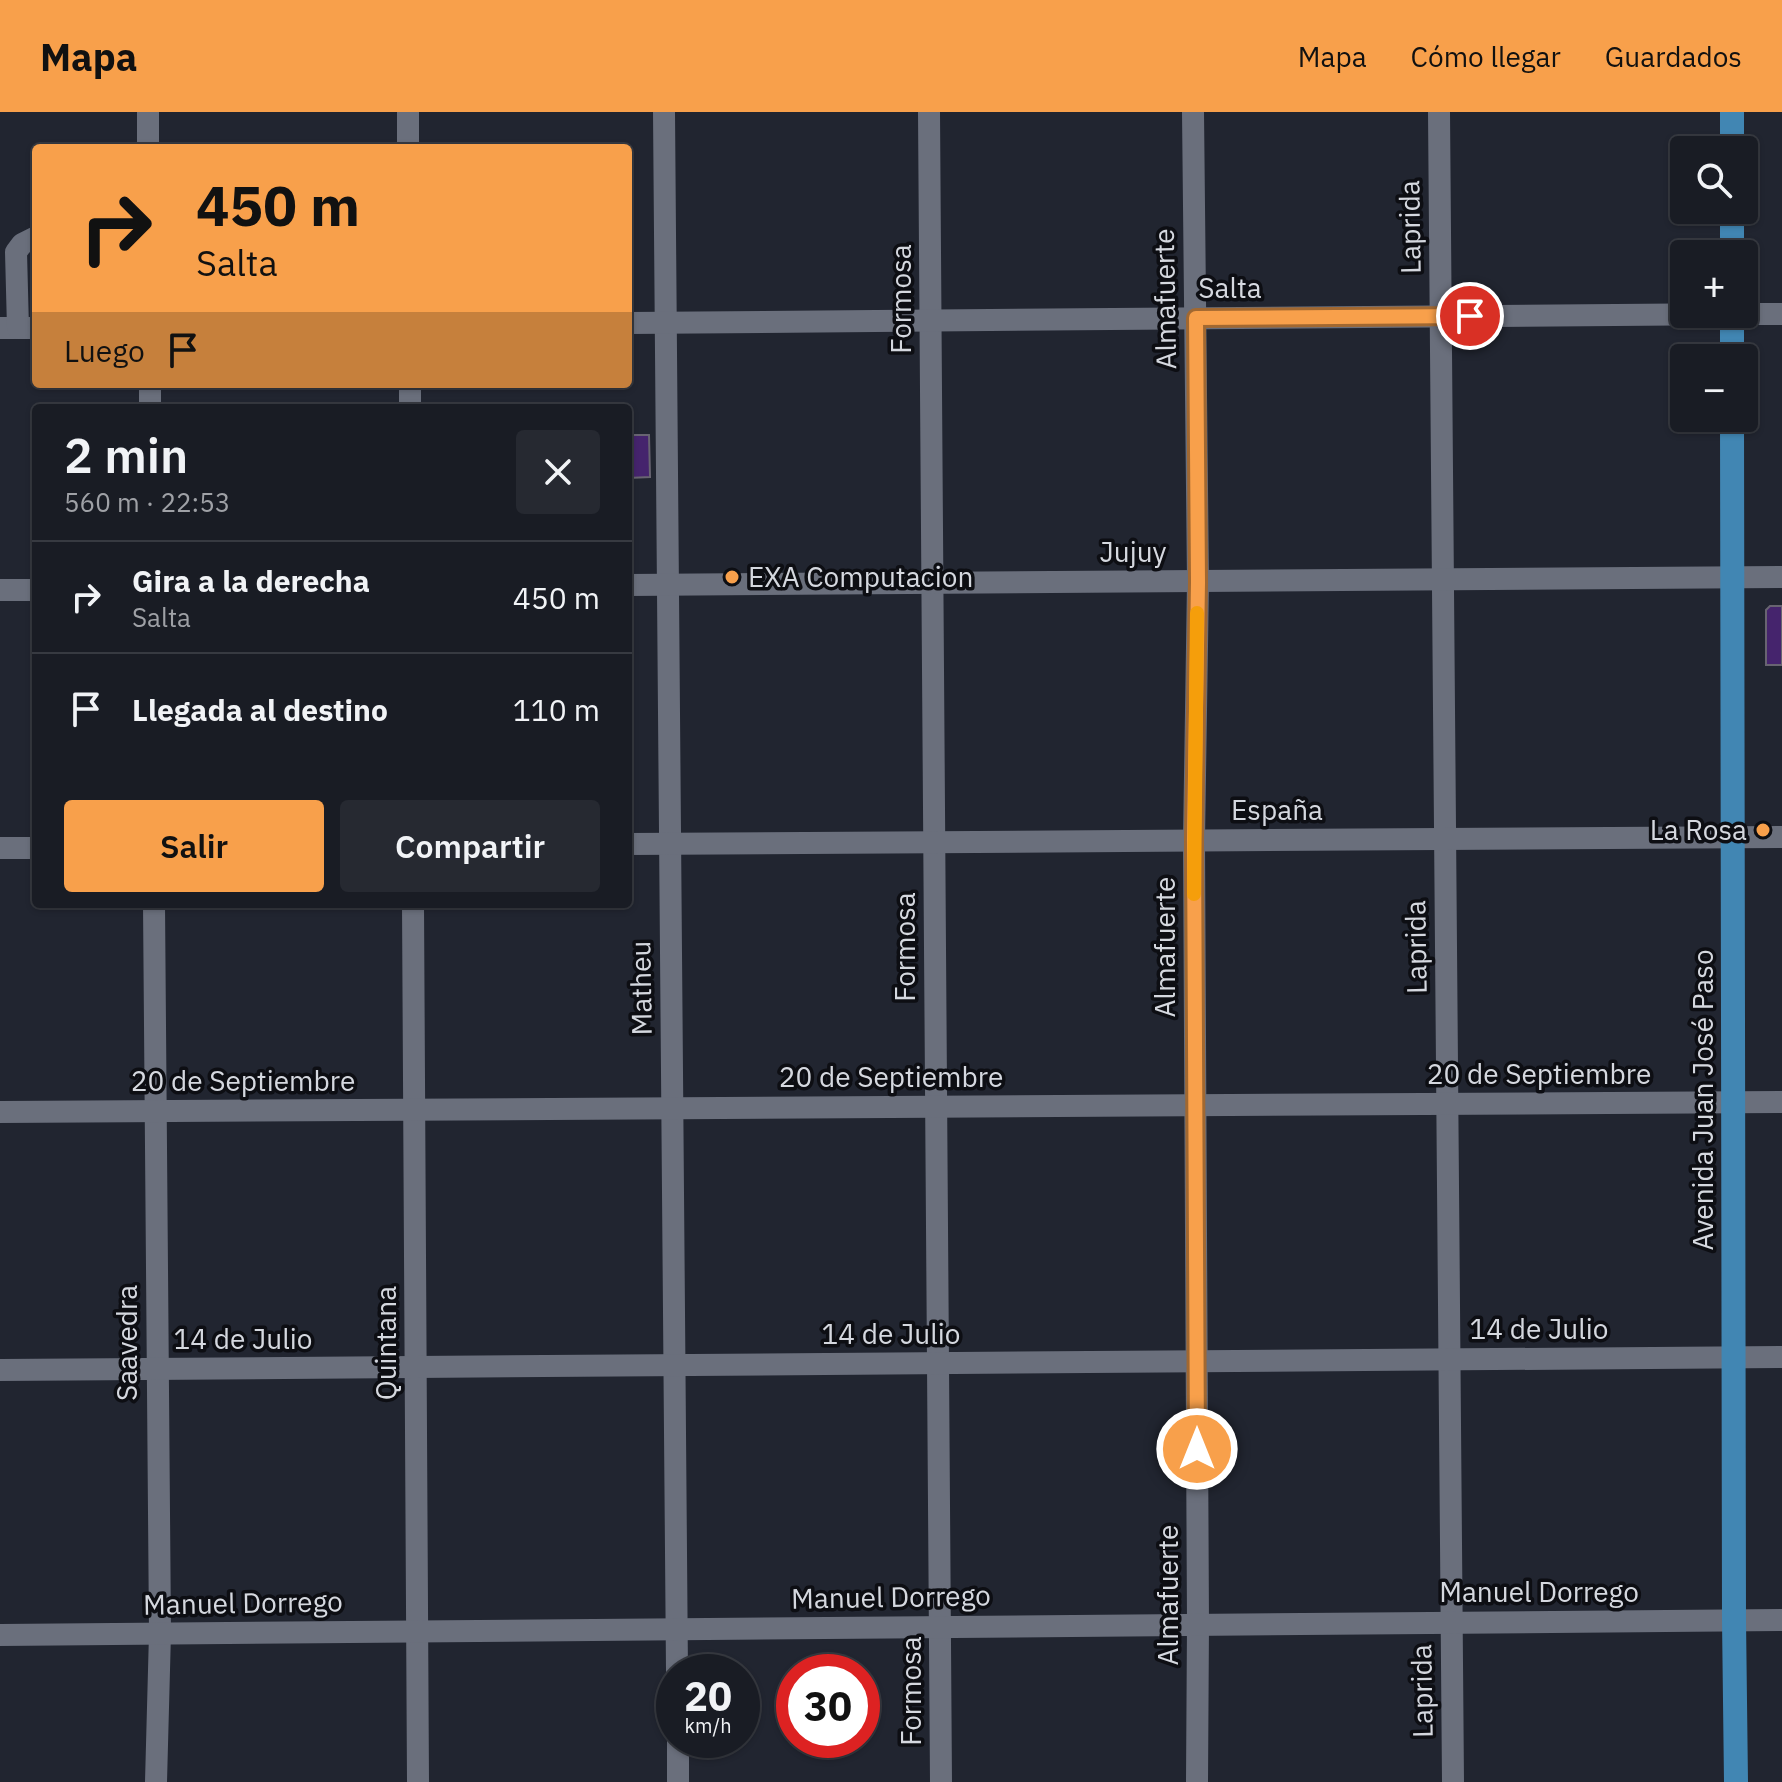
<!DOCTYPE html>
<html lang="es">
<head>
<meta charset="utf-8">
<style>
	:root { --surface:#191c24; --page:#262931; --text:#f1f3f6; --muted:#9fa1a6; --line:#373a41; --accent:#f8a04b }
	body { margin:0; font-family:"IBM Plex Sans",sans-serif; background:var(--page); color:var(--text); height:100vh; display:flex; flex-direction:column; font-size:30px; white-space:nowrap }
	* { box-sizing:border-box; margin:0 }
	p { font-size:26px; color:var(--muted) }
	.icon { flex:none; width:44px; height:44px; fill:none; stroke:currentColor; stroke-width:2; stroke-linecap:round; stroke-linejoin:round }
	.map { position:relative; flex:1; overflow:hidden }
	.sheet { position:absolute; left:32px; top:292px; width:600px; height:504px; display:flex; flex-direction:column; background:var(--surface); border-radius:8px; box-shadow:0 2px 6px #0004,0 0 0 2px var(--line) }
	.sheet>* { flex:none }
	.banner { position:absolute; left:32px; top:32px; width:600px; height:244px; border-radius:8px; box-shadow:0 2px 6px #0004,0 0 0 2px var(--line); background:#f8a04b; color:#111; overflow:hidden }
	.controls { position:absolute; left:1670px; top:24px; display:grid; gap:16px }
	.controls a { display:grid; place-items:center; width:88px; height:88px; border-radius:8px; background:var(--surface); box-shadow:0 2px 6px #0004,0 0 0 2px var(--line); font-size:40px }
	.speed { position:absolute; left:656px; top:1542px; display:flex; gap:16px; font-size:40px; font-weight:700; text-align:center }
	.speed>* { display:grid; place-content:center; width:104px; height:104px; border-radius:50%; background:var(--surface); box-shadow:0 2px 6px #0004,0 0 0 2px var(--line); line-height:1 }
	.speed small { font-size:20px; font-weight:400 }
	.speed .limit { border:12px solid #d22; background:#fff; color:#111 }
	.pin { position:absolute; display:grid; place-items:center; width:68px; height:68px; color:#fff; margin:-34px; border:4px solid #fff; border-radius:50%; box-shadow:0 2px 8px #0007 }
	.me { position:absolute; width:88px; margin:-44px; rotate:0deg; stroke-linejoin:round; filter:drop-shadow(0 0 6px #0008) }
	.turn { display:flex; align-items:center; gap:28px; height:168px; padding:0 32px; font-size:36px }
	.turn .icon { width:104px; height:104px; stroke-width:2.5 }
	.turn b { display:block; font-size:56px; line-height:68px }
	.then { display:flex; align-items:center; height:76px; padding:0 32px; background:#0003; gap:16px; font-size:30px }
	.round { display:grid; place-items:center; flex:none; width:84px; height:84px; border-radius:8px; background:var(--page) }
	.head { display:flex; align-items:center; justify-content:space-between; height:136px; padding:0 32px }
	h1 { font-size:48px; font-weight:600; line-height:60px }
	.action { display:flex; gap:16px; margin-top:auto; padding:16px 32px }
	.action a { flex:1; height:92px; border-radius:8px; background:var(--accent); color:#111; font-size:32px; font-weight:600; line-height:92px; text-align:center }
	.action a+a { background:var(--page); color:var(--text) }
	ul { padding:0; list-style:none }
	li { display:flex; align-items:center; gap:24px; height:112px; padding:0 32px; border-top:2px solid var(--line) }
	li div { flex:1 }
	li b { display:block; font-size:30px }
	li em { font-style:normal }
	header { display:flex; align-items:center; gap:48px; box-sizing:border-box; height:112px; padding:0 40px; background:var(--accent); color:#111 }
	header strong { font-size:38px }
	nav { display:flex; gap:44px; margin-inline-start:auto; font-size:28px }
	.map>svg:first-child { display:block }
</style>
</head>
<body>
<header>
<strong>Mapa</strong>
<nav><a>Mapa</a><a>Cómo llegar</a><a>Guardados</a></nav>
</header>
<div class="map">
<svg width="1782" height="1670" viewBox="0 0 1782 1670">
	<rect width="100%" height="100%" fill="#212530"/>
	<g fill="#45246d" stroke="#686471" stroke-width="2">
		<polygon points="628,323 649,323 650,365 628,366"/>
		<polygon points="1770,494 1782,494 1782,553 1766,553 1766,498"/>
	</g>
	<g fill="none" stroke-linecap="round" stroke-linejoin="round">
		<g stroke="#6a6f7c" stroke-width="22">
			<polyline points="148,0 148,36"/>
			<polyline points="408,0 408,36"/>
			<polyline points="664,0 677,1560"/>
			<polyline points="929,0 941,1670"/>
			<polyline points="1193,0 1198,470 1194,728 1198,1512 1197,1670"/>
			<polyline points="1439,0 1453,1670"/>
			<polyline points="1744,202 1782,202"/>
			<polyline points="628,211 1737,202"/>
			<polyline points="0,216 36,216"/>
			<polyline points="18,216 16,140 22,132 36,125"/>
			<polyline points="150,272 150,296"/>
			<polyline points="410,272 410,296"/>
			<polyline points="628,473 1782,465"/>
			<polyline points="0,478 36,478"/>
			<polyline points="628,732 1782,725"/>
			<polyline points="0,736 36,736"/>
			<polyline points="154,792 160,1521 156,1670"/>
			<polyline points="413,792 418,1670"/>
			<polyline points="0,1000 1782,990"/>
			<polyline points="0,1258 1782,1245"/>
			<polyline points="0,1523 1782,1508"/>
			<polyline points="678,1628 678,1670"/>
		</g>
		<g stroke="#4186b3" stroke-width="24">
			<polyline points="1732,0 1732,38"/>
			<polyline points="1732,98 1732,142"/>
			<polyline points="1732,202 1732,246"/>
			<polyline points="1732,306 1734,1508 1736,1670"/>
		</g>
	</g>
	<g fill="none" stroke-linecap="round" stroke-linejoin="round">
		<g stroke="#a16831" stroke-width="20">
			<polyline id="route" points="1197,1337 1194,728 1198,470 1196,206 1470,204"/>
		</g>
		<use href="#route" stroke="#f8a04b" stroke-width="14"/>
		<polyline stroke="#f59e0b" stroke-width="14" points="1194,782 1197,501"/>
	</g>
	<g fill="#f8a04b" stroke="#0d0e13" stroke-width="3">
		<circle cx="732" cy="465" r="8"/>
		<circle cx="1763" cy="718" r="8"/>
	</g>
	<g text-anchor="middle" stroke-width="7" stroke-linejoin="round" paint-order="stroke">
		<g font-size="28" fill="#d5d8df" stroke="#0d0e13">
			<text transform="translate(1410 115) rotate(-91)" y="10">Laprida</text>
			<text x="1230" y="186">Salta</text>
			<text transform="translate(901 187) rotate(-90)" y="10">Formosa</text>
			<text transform="translate(1165 187) rotate(-91)" y="10">Almafuerte</text>
			<text x="1133" y="450">Jujuy</text>
			<text x="1277" y="708">España</text>
			<text transform="translate(905 835) rotate(-90)" y="10">Formosa</text>
			<text transform="translate(1165 835) rotate(-90)" y="10">Almafuerte</text>
			<text transform="translate(1416 835) rotate(-91)" y="10">Laprida</text>
			<text transform="translate(641 876) rotate(-91)" y="10">Matheu</text>
			<text x="1539" y="972">20 de Septiembre</text>
			<text x="891" y="975">20 de Septiembre</text>
			<text x="243" y="979">20 de Septiembre</text>
			<text transform="translate(1703 988) rotate(-90)" y="10">Avenida Juan José Paso</text>
			<text x="1539" y="1227">14 de Julio</text>
			<text x="891" y="1232">14 de Julio</text>
			<text x="243" y="1237">14 de Julio</text>
			<text transform="translate(127 1231) rotate(-90)" y="10">Saavedra</text>
			<text transform="translate(386 1231) rotate(-90)" y="10">Quintana</text>
			<text x="1539" y="1490">Manuel Dorrego</text>
			<text transform="translate(1168 1483) rotate(-90)" y="10">Almafuerte</text>
			<text transform="translate(891 1485) rotate(-1)" y="10">Manuel Dorrego</text>
			<text transform="translate(243 1491) rotate(-1)" y="10">Manuel Dorrego</text>
			<text transform="translate(911 1579) rotate(-90)" y="10">Formosa</text>
			<text transform="translate(1422 1579) rotate(-91)" y="10">Laprida</text>
		</g>
		<g font-size="28" fill="#d5d8df" stroke="#0d0e13" text-anchor="start">
			<text x="748" y="475">EXA Computacion</text>
			<text x="1747" y="728" text-anchor="end">La Rosa</text>
		</g>
	</g>
</svg>
<div class="controls">
<a><svg class="icon" aria-label="search" viewBox="0 0 24 24"><circle cx="10" cy="10" r="6"/><path d="M15 15l6 6"/></svg></a>
<a>+</a>
<a>−</a>
</div>
<div class="speed"><div>20<small>km/h</small></div><div class="limit">30</div></div>
<div class="pin" style="left:1470px;top:204px;background:#d93025"><svg class="icon" aria-label="arrive" viewBox="0 0 24 24"><path d="M6 21V4h12l-3 4 3 4H6"/></svg></div>
<svg class="me" style="left:1197px;top:1337px" viewBox="-20 -20 40 40"><circle r="17" fill="#f8a04b" stroke="#fff" stroke-width="3"/><path d="M0-11L8 9 0 5-8 9z" fill="#fff"/></svg>
<div class="banner">
<div class="turn"><svg class="icon" aria-label="right" viewBox="0 0 24 24"><path d="M7 20v-9h11M14 6l5 5-5 5"/></svg><div><b>450 m</b>Salta</div></div>
<div class="then">Luego<svg class="icon" aria-label="arrive" viewBox="0 0 24 24"><path d="M6 21V4h12l-3 4 3 4H6"/></svg></div>
</div>
<section class="sheet">
<div class="head"><div><h1>2 min</h1><p>560 m · 22:53</p></div><a class="round"><svg class="icon" aria-label="close" viewBox="0 0 24 24"><path d="M6 6l12 12M18 6L6 18"/></svg></a></div>
<ul>
<li><svg class="icon" aria-label="right" viewBox="0 0 24 24"><path d="M7 20v-9h11M14 6l5 5-5 5"/></svg><div><b>Gira a la derecha</b><p>Salta</p></div><em>450 m</em></li>
<li><svg class="icon" aria-label="arrive" viewBox="0 0 24 24"><path d="M6 21V4h12l-3 4 3 4H6"/></svg><div><b>Llegada al destino</b></div><em>110 m</em></li>
</ul>
<div class="action"><a>Salir</a><a>Compartir</a></div>
</section>
</div>
</body>
</html>
